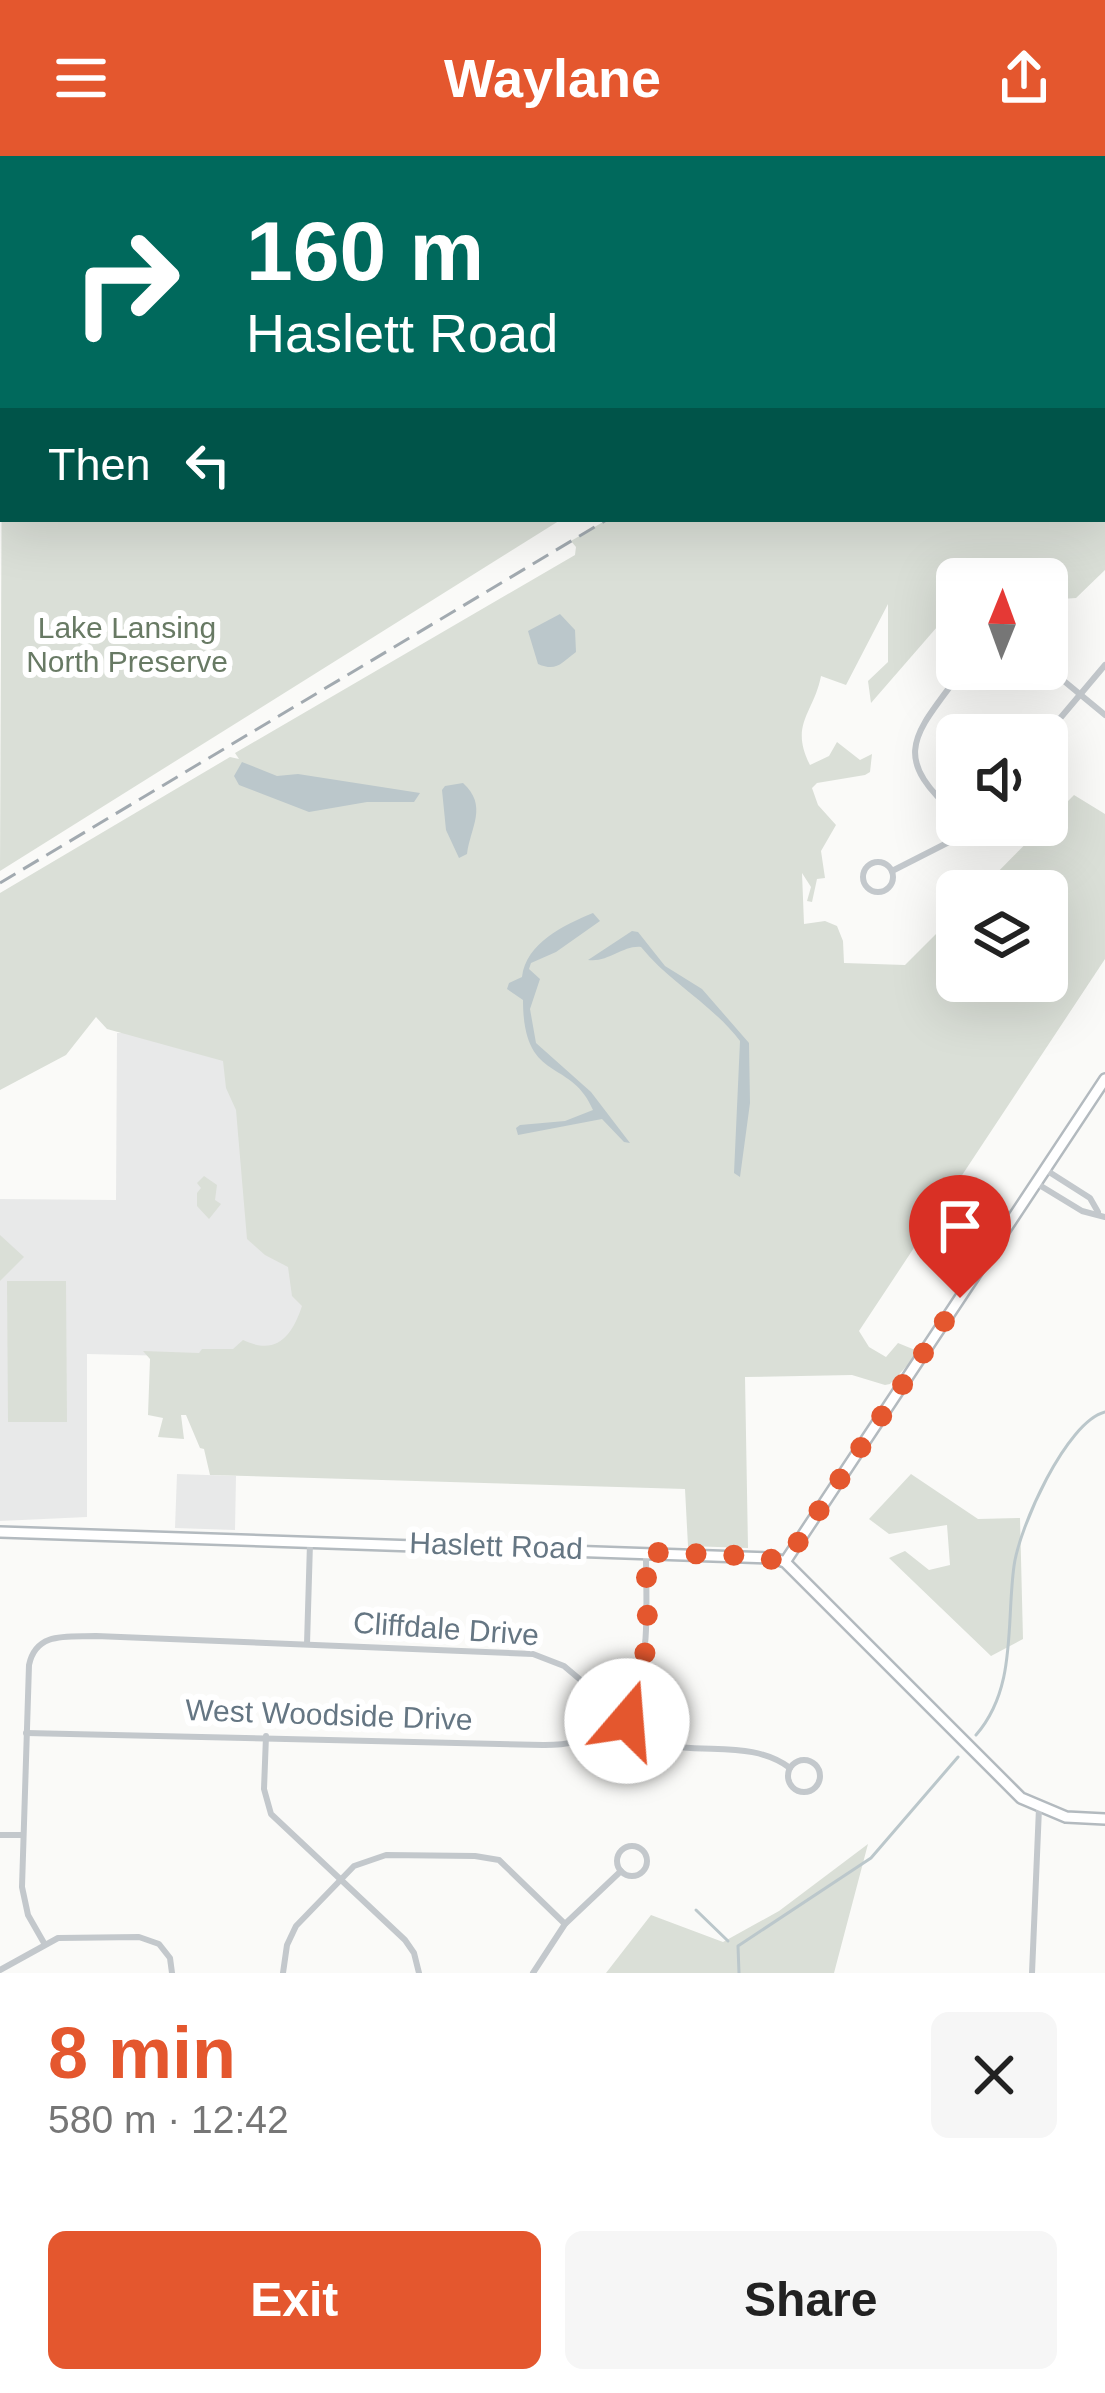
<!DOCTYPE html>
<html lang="en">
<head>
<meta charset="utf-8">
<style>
	:root { --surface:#fff; --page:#f6f6f6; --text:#222; --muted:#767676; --accent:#e4572e }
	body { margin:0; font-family:Arial,sans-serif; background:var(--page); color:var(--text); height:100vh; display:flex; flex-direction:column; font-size:45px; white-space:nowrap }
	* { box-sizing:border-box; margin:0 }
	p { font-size:39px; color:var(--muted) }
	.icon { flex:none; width:66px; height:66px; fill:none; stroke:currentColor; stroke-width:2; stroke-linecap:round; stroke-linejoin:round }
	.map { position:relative; height:1817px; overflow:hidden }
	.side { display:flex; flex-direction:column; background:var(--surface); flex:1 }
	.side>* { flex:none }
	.guide { position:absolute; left:0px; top:0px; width:1107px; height:366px; box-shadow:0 12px 48px #0002; background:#00695c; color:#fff; overflow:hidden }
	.needle { width:78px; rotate:1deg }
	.controls { position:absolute; left:936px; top:402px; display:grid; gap:24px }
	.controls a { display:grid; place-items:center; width:132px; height:132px; border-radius:18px; background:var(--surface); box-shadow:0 12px 48px #0002; font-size:60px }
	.pin { position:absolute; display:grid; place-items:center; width:102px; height:102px; color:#fff; margin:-123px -51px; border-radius:50% 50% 50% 0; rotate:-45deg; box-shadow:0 0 12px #0007 }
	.pin .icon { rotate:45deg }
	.me { position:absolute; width:132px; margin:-66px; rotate:18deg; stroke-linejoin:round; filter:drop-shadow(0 0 9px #0008) }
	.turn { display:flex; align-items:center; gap:42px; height:252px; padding:0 48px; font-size:54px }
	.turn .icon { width:156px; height:156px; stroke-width:2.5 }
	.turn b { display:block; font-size:84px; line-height:102px }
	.then { display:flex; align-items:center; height:114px; padding:0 48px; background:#0003; gap:24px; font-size:45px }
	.round { display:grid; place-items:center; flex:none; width:126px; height:126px; border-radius:18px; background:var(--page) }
	.summary { display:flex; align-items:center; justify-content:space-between; height:204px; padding:0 48px }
	h1 { font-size:72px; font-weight:800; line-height:90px; color:var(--accent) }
	.cta { display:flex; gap:24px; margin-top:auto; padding:24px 48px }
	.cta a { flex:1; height:138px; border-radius:18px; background:var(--accent); color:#fff; font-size:48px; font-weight:800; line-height:138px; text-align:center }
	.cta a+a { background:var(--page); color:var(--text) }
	header { display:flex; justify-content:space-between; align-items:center; height:156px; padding:0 48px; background:var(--accent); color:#fff; font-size:54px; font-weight:800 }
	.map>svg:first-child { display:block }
</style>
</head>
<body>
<header><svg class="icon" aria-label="menu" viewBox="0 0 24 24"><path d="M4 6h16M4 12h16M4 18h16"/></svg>Waylane<svg class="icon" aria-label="share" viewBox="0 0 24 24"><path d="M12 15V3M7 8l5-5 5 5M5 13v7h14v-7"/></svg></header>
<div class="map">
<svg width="1105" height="1817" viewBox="0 0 1105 1817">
	<rect width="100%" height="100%" fill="#fafaf8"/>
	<g fill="#e8e9e9">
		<polygon points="117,877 175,877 256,909 307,1102 308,1188 296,1203 87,1198 87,1361 0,1365 0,1043 116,1044"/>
		<polygon points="177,1318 236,1320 235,1374 175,1372"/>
	</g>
	<g fill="#dadfd7">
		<polygon points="34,0 317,0 319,3 30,3"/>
		<polygon points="654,0 1105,0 1105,27 1104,3 639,3"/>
		<polygon points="3,30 3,363 562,363 0,715"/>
		<path d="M1105 83V414L1076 442 1047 444V423H957V448L871 547 868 525 888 506V448L846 529 821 520C814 557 789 568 810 609L829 600 837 586 860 604 872 598 870 616 865 619 817 627 812 632 818 649 836 669 821 695 825 722 817 723 812 746 807 745 811 731 802 717 804 768 825 765 837 770 843 785 844 807 905 809 957 757V825H1047V735H979L1074 639 1105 658V803L859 1175 869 1191 886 1201 898 1187 920 1196 890 1228 885 1229 852 1219 745 1221 748 1392 688 1390 685 1333 210 1319 204 1293 200 1292 186 1259H181L184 1283 158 1281 163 1262 148 1259 150 1203 143 1195 199 1197 202 1193H233L243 1184C277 1200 292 1180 302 1150L292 1140 288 1111 265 1099 247 1083 236 954 226 932 223 905 107 873 96 861 66 899 0 934V737L230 601 239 603 235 597 575 399 576 391 571 385 608 363H1104Z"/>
		<polygon points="204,1020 217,1029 215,1044 221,1048 209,1063 197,1050 197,1037 201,1032 197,1027"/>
		<polygon points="0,1079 24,1101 0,1125"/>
		<polygon points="7,1125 66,1125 67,1266 8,1266"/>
		<polygon points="911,1318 978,1363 1020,1362 1023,1483 991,1500 889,1402 905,1395 929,1414 950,1409 947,1369 889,1378 869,1363"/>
		<polygon points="868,1688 834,1817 606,1817 651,1759 723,1786 779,1755"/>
	</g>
	<g fill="#bbc7cb">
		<path d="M560 458 575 474 576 496C561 507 557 516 538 508L528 475Z"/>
		<polygon points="242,606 277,620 298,618 420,637 414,646 367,646 309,656 239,629 234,620"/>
		<path d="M463 627C488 650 471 670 467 698L459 702 446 674 442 634 445 630Z"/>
		<path d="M593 757 600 765 556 796 531 807 529 813 540 823 530 853 536 887 591 936 630 987 624 986 602 963 518 979 516 972 520 969 565 965 593 954C571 901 523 929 523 844L507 833 509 827 522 821C526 787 564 769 593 757Z"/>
		<path d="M632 775 638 776 665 810 702 833 749 887 750 947 740 1021 734 1017 740 885C712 848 670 827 641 791 623 789 608 807 588 804Z"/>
	</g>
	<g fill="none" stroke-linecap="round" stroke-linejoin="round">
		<g stroke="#bbc7cb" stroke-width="3">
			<path d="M976 1579C1017 1532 1006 1468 1014 1410 1019 1372 1066 1266 1105 1256"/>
			<polyline points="696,1754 728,1785"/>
			<polyline points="739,1817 738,1790 871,1702 958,1601"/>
		</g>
		<g stroke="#b3babf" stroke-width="14">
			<g id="secondary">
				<polyline points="23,3 27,0"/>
				<polyline points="0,25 3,21"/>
				<polyline points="0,1376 773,1402 785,1406 1021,1642 1066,1661 1105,1663"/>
				<polyline points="785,1406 1105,923"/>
			</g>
		</g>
		<g stroke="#c3c8cc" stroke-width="6">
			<polyline points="347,0 351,3"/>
			<polyline points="551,3 552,0"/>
			<polyline points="1047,511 1105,559"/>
			<polyline points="1046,579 1105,509"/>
			<path d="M957 659C886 598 917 577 963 513"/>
			<circle cx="878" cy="721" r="15"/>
			<polyline points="892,715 949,686 970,669"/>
			<polyline points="1046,1014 1090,1042 1098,1056"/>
			<polyline points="1036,1027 1082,1055 1105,1061"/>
			<polyline points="307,1488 310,1387"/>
			<path d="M26 1577 543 1589C660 1590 646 1482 646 1399"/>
			<polyline points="266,1580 264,1633 271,1658 405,1784 414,1797 419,1817"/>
			<circle cx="804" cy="1620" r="16"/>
			<polyline points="0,1679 23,1679"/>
			<circle cx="632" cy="1705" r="15"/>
			<path d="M44 1787 28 1759 22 1731 29 1509C36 1475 68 1481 96 1480L533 1498 564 1510 653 1585C698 1601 750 1582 790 1612"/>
			<polyline points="0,1814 58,1782 139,1781 159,1788 170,1802 172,1817"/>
			<polyline points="283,1817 287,1789 296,1770 354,1710 386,1699 475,1700 499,1704 565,1768"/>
			<polyline points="533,1817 565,1768 621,1715"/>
			<polyline points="1032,1817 1039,1652"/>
		</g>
		<use href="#secondary" stroke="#fff" stroke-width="9"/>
		<g stroke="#a2aab0" stroke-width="3" stroke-dasharray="18 9" stroke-linecap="butt">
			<polyline points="1104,62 1105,61"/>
			<polyline points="0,727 608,363"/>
		</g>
	</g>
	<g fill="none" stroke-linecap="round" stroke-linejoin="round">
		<path stroke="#e4572e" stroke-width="21" stroke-dasharray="0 37.8" d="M627 1565 621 1559C656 1511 646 1452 646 1396L754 1400 785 1406 960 1142"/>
	</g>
	<g text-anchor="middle" stroke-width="12" stroke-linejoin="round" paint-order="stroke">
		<g font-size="30" fill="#687a64" stroke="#fff">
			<text x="127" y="482">Lake Lansing<tspan x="127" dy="34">North Preserve</tspan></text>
		</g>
		<g font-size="30" fill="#657683" stroke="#fff">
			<text transform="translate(496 1390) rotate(2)" y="10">Haslett Road</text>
			<text transform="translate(446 1473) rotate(4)" y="10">Cliffdale Drive</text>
			<text transform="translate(329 1559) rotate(2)" y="10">West Woodside Drive</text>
		</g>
	</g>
</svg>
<div class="controls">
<a><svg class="needle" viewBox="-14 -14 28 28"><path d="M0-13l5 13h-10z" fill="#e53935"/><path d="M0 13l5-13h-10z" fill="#767676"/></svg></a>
<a><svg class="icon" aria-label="sound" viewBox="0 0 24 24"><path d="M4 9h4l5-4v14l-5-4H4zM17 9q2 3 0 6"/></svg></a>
<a><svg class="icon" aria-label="layers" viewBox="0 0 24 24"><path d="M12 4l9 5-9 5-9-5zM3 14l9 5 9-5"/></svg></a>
</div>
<div class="pin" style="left:960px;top:1142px;background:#d93025"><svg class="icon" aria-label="arrive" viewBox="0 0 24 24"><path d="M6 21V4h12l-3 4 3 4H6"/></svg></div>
<svg class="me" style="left:627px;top:1565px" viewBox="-20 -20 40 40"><circle r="19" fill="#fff"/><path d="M0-13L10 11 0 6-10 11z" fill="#e4572e"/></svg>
<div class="guide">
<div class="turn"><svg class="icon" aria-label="right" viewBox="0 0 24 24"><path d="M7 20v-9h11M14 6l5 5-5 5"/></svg><div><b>160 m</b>Haslett Road</div></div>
<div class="then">Then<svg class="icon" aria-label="left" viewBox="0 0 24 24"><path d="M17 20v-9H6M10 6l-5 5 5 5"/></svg></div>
</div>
</div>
<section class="side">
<div class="summary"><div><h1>8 min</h1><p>580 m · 12:42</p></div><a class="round"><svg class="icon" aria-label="close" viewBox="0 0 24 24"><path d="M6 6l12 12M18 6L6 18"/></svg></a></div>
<div class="cta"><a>Exit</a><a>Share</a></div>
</section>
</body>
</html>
